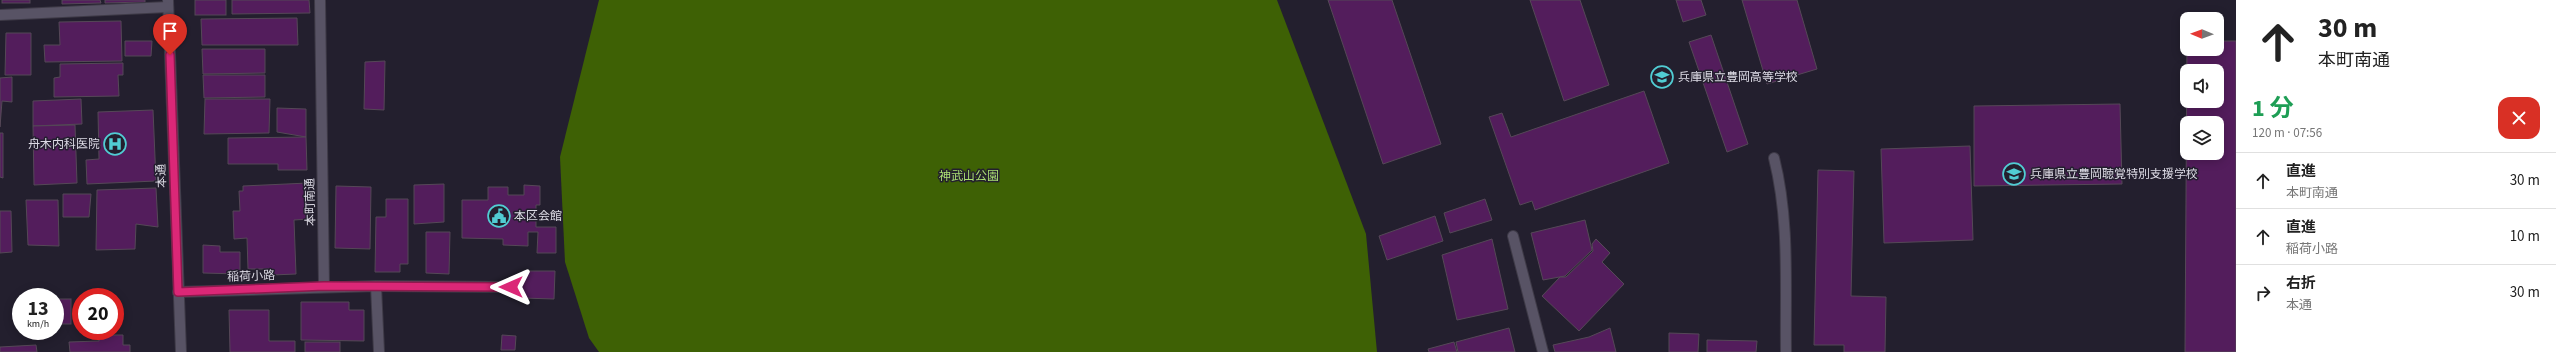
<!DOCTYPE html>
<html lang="ja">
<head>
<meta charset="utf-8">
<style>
	:root { --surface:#fff; --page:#f2f2f2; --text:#222; --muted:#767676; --line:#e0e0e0 }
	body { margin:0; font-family:"Source Sans 3","Noto Sans JP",sans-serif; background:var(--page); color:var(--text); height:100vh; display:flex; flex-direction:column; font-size:15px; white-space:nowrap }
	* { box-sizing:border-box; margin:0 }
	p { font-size:13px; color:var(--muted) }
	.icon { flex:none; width:22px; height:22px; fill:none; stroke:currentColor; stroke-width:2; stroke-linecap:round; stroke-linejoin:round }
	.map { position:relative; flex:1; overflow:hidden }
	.drawer { display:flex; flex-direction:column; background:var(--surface); width:320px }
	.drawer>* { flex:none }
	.banner { background:#fff; color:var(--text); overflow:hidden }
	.needle { width:26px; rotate:271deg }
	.fabs { position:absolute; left:2180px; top:12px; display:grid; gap:8px }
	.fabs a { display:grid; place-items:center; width:44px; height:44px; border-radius:8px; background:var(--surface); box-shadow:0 2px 10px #0003; font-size:20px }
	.speed { position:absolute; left:12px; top:288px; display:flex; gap:8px; font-size:20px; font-weight:700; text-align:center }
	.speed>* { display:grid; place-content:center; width:52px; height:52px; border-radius:50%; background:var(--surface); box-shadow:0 2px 10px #0003; line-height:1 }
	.speed small { font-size:10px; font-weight:400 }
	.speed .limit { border:6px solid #d22; background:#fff; color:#111 }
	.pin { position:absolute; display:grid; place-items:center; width:34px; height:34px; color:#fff; margin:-41px -17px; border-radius:50% 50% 50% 0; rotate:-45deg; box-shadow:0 0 4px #0007 }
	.pin .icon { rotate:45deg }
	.me { position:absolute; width:44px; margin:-22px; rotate:270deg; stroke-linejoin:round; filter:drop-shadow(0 0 3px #0008) }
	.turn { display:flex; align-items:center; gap:14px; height:84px; padding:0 16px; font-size:18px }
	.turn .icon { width:52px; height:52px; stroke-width:2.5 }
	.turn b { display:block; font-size:28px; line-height:34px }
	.round { display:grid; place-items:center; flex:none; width:42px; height:42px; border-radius:12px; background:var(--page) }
	.overview { display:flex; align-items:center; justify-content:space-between; height:68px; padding:0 16px }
	h1 { font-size:24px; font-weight:700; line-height:30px; color:#1e9e55 }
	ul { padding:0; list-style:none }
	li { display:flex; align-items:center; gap:12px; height:56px; padding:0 16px; border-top:1px solid var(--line) }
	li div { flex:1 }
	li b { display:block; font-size:15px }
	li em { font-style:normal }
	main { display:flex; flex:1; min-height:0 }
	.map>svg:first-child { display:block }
</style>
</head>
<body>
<main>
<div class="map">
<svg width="2236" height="352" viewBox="0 0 2236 352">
	<rect width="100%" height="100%" fill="#231f2e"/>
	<polygon fill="#3e6105" points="599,0 1277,0 1366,234 1377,352 599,352 589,338 565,262 560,157"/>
	<g fill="#531d5c" stroke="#554857" fill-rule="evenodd">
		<rect x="2" y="0" width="28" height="3"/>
		<polygon points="62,0 100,0 101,3 62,4"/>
		<polygon points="105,0 145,0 145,2 105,3"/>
		<rect x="195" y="0" width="31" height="15"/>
		<polygon points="232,0 309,0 310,13 232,14"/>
		<polygon points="1328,0 1392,0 1441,144 1383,164"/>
		<polygon points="1530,0 1580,0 1609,85 1564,101"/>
		<polygon points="1676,0 1701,0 1706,15 1683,22"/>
		<polygon points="1742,0 1797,0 1817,69 1767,84"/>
		<polygon points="297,18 298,45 202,45 201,19"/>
		<polygon points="121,21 122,61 45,62 44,45 60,45 59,22"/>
		<polygon points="6,33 31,33 31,75 5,75"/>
		<polygon points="1711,35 1748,144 1727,152 1689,42"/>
		<polygon points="125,41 152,41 151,56 125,56"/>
		<path d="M2187 41V49H2217V41H2236V352H2185ZM2187 71H2217V101H2187ZM2187 123H2217V153H2187Z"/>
		<polygon points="202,49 265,49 265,73 203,74"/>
		<polygon points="385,61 384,110 364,109 365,62"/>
		<polygon points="123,63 123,75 118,75 119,96 54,97 54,78 60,77 60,64"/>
		<polygon points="203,75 265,75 265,97 204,98"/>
		<polygon points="12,77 12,102 2,101 0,127 0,78"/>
		<polygon points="1644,91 1669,163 1535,210 1532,201 1520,205 1489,117 1502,113 1511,137"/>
		<polygon points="81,99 82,124 33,126 33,101"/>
		<polygon points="205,99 270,99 269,133 204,134"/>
		<polygon points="2120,104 2122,184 1974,186 1974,106"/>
		<polygon points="277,108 306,109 306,137 277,132"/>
		<polygon points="153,110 156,181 87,184 86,160 99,159 98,112"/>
		<polygon points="75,125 77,183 34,185 33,126"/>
		<polygon points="0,133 3,133 3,178 0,177"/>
		<polygon points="306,137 307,170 278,170 278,164 228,164 228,138"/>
		<polygon points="1970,146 1973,240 1884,243 1881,149"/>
		<polygon points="1818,170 1854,171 1851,296 1886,297 1885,352 1844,352 1844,345 1814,345"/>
		<polygon points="308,183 310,219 294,220 296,274 272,275 272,269 248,269 247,238 234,239 233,211 240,211 239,191 243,191 243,186"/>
		<polygon points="444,184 444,222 414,224 414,185"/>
		<polygon points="524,185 540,186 540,205 536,205 536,227 556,227 556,253 537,253 538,232 528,232 528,246 503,245 503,239 462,238 462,200 488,200 488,187 508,187 508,195 524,195"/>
		<polygon points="336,186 371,187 370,249 335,248"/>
		<polygon points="156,188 158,227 136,224 135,249 96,250 97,190"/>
		<polygon points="63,194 91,194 89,217 63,217"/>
		<polygon points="386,199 408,199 408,264 400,264 400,272 375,272 376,217 386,217"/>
		<polygon points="1485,199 1492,220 1450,233 1444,213"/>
		<polygon points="26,200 58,200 59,246 28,245"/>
		<polygon points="0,211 11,211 12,252 0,253"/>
		<polygon points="1435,216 1443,241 1387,260 1379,236"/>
		<polygon points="1585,220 1592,250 1565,276 1543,280 1531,233"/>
		<polygon points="426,232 450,232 449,274 426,273"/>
		<polygon points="1492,239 1508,309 1457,320 1442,255"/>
		<polygon points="1596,239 1610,253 1602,262 1624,284 1579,331 1542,296 1560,277 1566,277 1593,251 1592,244"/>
		<polygon points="203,245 220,246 220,252 240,252 240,274 203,273"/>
		<polygon points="523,271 555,271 554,299 522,298 522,292 517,292 517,278 523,278"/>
		<rect x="55" y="299" width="16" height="25"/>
		<polygon points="301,302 349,302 349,310 364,310 364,341 301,340"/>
		<polygon points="229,310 269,310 269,341 295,341 295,352 230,352"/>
		<polygon points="1509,328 1515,352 1458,352 1456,342"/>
		<polygon points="1610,328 1616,352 1555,352 1553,345 1589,337"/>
		<polygon points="1669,333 1699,334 1698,352 1669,352"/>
		<polygon points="99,335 123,335 123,345 130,345 130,352 70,352 69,342 99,341"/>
		<polygon points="502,335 516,336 515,350 501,350"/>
		<polygon points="1707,340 1757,341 1756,352 1707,352"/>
		<rect x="305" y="342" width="35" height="10"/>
		<polygon points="1454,342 1457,352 1429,352 1428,349"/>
		<polygon points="36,345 37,352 0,352 0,347"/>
	</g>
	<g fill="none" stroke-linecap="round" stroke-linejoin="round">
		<g stroke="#3e3a47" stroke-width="12">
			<g id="service">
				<polyline points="1513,236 1543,352"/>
				<polyline points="376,286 511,287"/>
			</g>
		</g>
		<g stroke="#3e3a47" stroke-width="12">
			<g id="minor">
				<polyline points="168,0 181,352"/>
				<polyline points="320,0 324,286"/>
				<polyline points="0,15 168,7"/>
				<path d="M1774 158C1790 221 1785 288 1786 352"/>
				<polyline points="178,292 376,286 379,352"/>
			</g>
		</g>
		<use href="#service" stroke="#585365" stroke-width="10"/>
		<use href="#minor" stroke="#585365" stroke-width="10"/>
	</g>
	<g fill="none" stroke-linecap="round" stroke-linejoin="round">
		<g stroke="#8e194d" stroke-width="10">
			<polyline id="route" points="170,55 178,292 324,286 511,287"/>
		</g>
		<use href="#route" stroke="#db2777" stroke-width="7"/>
	</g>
	<defs>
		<g id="school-ring" transform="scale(1.15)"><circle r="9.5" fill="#231f2e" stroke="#51ccd3" stroke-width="1.5"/><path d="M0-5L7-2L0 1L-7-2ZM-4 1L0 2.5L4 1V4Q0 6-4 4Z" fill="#51ccd3"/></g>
		<g id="hospital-ring" transform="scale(1.15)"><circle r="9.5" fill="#231f2e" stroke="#51ccd3" stroke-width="1.5"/><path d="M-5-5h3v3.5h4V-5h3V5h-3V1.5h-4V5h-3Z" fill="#51ccd3"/></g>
		<g id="civic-ring" transform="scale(1.15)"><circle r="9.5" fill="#231f2e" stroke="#51ccd3" stroke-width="1.5"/><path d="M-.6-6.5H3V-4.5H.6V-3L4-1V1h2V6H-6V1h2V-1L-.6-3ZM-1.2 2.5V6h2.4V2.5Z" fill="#51ccd3"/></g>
	</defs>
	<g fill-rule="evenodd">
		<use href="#school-ring" x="1662" y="77"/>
		<use href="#hospital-ring" x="115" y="144"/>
		<use href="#school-ring" x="2014" y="174"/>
		<use href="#civic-ring" x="499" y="216"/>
	</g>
	<g text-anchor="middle" stroke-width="3" stroke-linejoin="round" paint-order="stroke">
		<g font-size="12" fill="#dcdae4" stroke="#231f2e" text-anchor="start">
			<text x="1678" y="81">兵庫県立豊岡高等学校</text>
			<text x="100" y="148" text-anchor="end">舟木内科医院</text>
			<text x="2030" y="178">兵庫県立豊岡聴覚特別支援学校</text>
			<text x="514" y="220">本区会館</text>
		</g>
		<g font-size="12" fill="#dcdae4" stroke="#231f2e">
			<text transform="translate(161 176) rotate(-92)" y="4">本通</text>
			<text transform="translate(310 202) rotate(-91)" y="4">本町南通</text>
			<text transform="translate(251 276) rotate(-2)" y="4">稲荷小路</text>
		</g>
		<g font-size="12" fill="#abdf73" stroke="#231f2e">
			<text x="969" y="180">神武山公園</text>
		</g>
	</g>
</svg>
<div class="fabs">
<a><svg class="needle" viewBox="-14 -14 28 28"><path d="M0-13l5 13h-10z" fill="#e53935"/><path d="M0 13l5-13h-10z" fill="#767676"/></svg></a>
<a><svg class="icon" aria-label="sound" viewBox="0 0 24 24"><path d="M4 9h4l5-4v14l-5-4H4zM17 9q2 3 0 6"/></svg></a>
<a><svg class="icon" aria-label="layers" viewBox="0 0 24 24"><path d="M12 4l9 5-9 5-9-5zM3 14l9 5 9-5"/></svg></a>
</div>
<div class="speed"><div>13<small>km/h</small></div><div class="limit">20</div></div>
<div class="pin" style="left:170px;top:55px;background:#d93025"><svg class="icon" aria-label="arrive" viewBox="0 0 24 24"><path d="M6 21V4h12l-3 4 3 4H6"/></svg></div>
<svg class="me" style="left:511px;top:287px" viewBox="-20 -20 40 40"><path d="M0-17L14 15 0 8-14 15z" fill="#db2777" stroke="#fff" stroke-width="4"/></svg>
</div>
<section class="drawer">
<div class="banner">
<div class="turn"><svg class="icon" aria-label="ahead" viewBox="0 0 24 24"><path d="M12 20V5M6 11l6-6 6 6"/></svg><div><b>30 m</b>本町南通</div></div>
</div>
<div class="overview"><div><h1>1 分</h1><p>120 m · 07:56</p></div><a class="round" style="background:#d93025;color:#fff"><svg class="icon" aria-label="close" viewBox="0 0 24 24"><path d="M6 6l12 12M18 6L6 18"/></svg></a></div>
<ul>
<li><svg class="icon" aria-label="ahead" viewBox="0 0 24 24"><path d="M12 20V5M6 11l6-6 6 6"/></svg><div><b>直進</b><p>本町南通</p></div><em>30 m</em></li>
<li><svg class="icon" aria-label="ahead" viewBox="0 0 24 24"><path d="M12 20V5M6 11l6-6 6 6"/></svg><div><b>直進</b><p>稲荷小路</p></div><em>10 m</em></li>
<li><svg class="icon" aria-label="right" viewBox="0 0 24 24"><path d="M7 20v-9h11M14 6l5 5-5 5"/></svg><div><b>右折</b><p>本通</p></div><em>30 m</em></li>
</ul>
</section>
</main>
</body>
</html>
